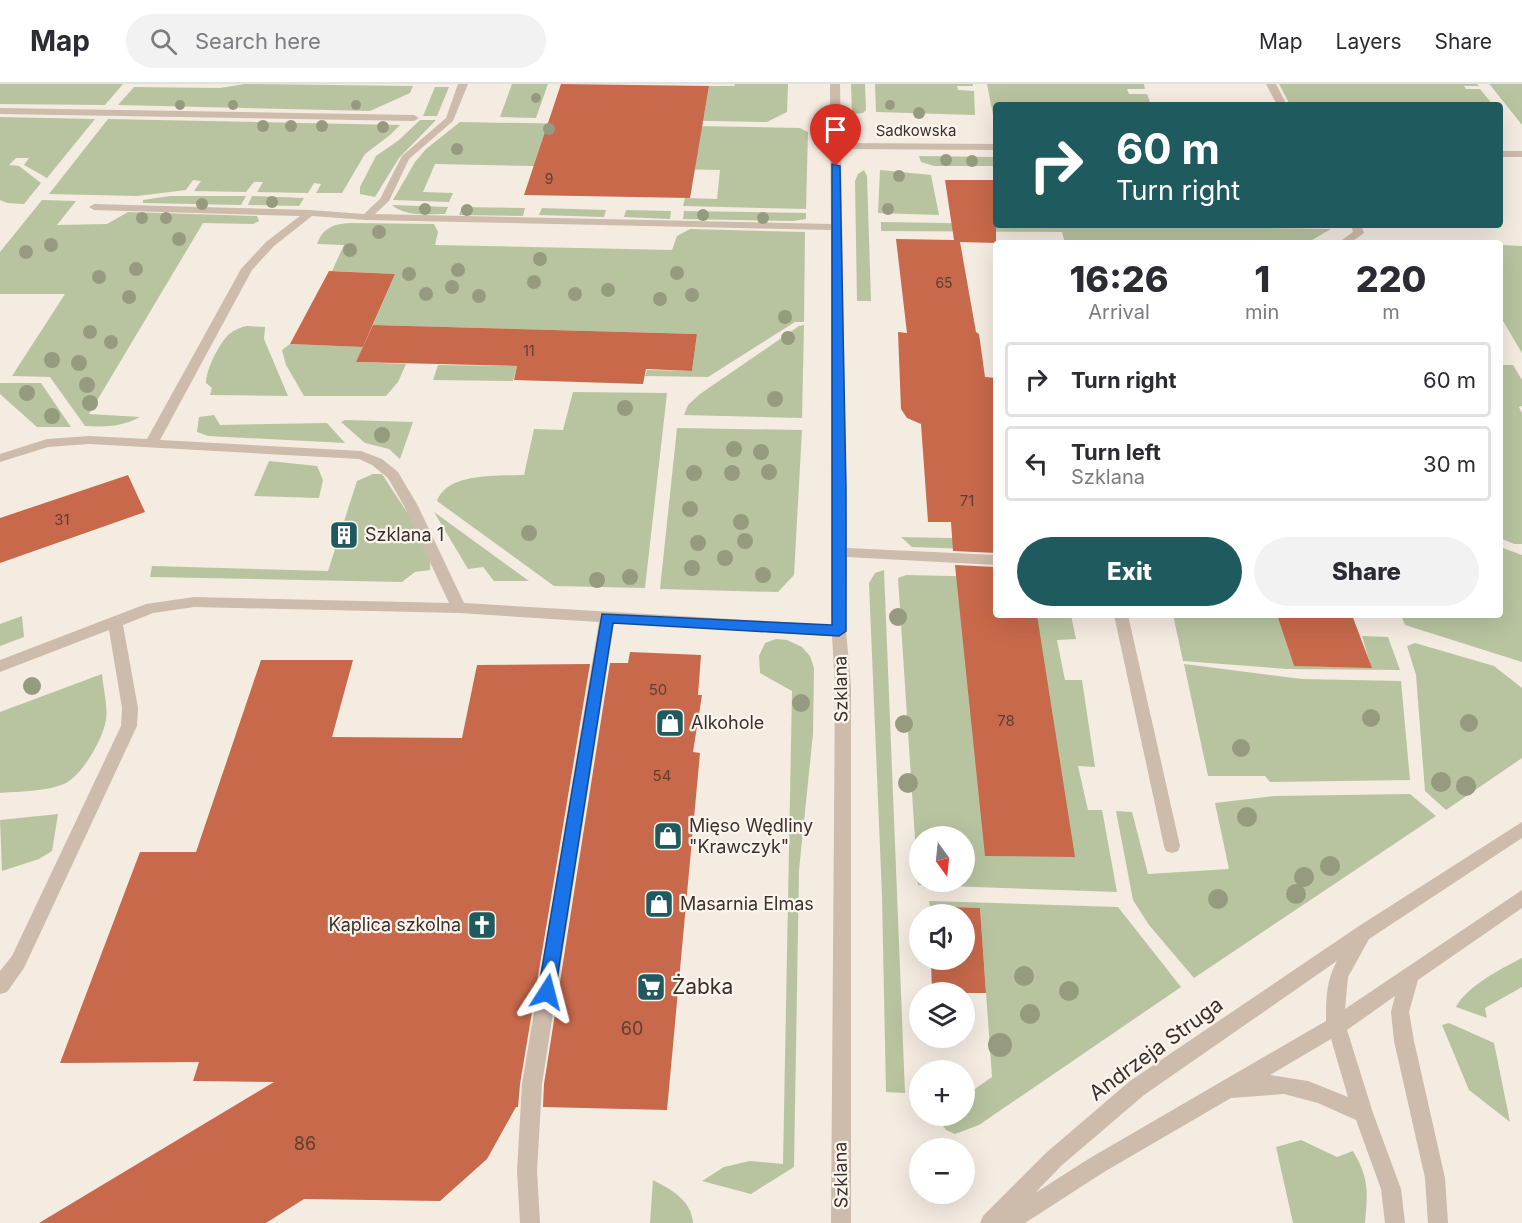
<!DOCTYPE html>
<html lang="en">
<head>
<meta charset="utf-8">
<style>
	:root { --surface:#fff; --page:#f2f2f3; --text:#2b2b33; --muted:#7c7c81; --line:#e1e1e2; --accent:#1f5a5e }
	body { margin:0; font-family:Inter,sans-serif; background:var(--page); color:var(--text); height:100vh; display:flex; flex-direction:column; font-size:22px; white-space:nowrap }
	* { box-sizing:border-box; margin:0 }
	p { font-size:20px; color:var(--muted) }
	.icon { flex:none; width:33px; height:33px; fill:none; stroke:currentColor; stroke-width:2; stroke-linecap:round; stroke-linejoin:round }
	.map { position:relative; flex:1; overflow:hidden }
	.panel { position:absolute; left:993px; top:156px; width:510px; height:378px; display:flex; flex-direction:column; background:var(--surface); border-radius:6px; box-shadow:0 6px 24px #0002 }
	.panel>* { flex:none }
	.banner { position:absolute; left:993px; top:18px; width:510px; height:126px; border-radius:6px; box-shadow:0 6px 24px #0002; background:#1f5a5e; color:#fff; overflow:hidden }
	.needle { width:39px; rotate:165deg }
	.tools { position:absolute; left:909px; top:742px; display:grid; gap:12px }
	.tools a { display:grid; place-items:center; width:66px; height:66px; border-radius:50%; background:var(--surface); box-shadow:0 6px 24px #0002; font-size:30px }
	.pin { position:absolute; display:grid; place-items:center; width:51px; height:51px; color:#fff; margin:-62px -26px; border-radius:50% 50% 50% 0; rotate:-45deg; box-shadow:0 0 6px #0007 }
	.pin .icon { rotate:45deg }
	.me { position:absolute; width:66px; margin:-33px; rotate:9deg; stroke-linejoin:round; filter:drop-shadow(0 0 4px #0008) }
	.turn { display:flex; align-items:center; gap:21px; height:126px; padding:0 24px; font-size:27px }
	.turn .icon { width:78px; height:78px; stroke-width:2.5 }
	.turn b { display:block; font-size:42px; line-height:51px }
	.eta { display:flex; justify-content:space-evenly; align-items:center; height:102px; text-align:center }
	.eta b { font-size:36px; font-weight:800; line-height:42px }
	.action { display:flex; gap:12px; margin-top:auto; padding:12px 24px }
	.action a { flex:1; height:69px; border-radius:36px; background:var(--accent); color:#fff; font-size:24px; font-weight:800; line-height:69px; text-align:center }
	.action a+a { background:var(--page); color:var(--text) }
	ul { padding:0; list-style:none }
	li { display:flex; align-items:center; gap:18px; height:75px; margin:0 12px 9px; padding:0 12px; border:3px solid var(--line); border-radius:6px }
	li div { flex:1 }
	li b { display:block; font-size:22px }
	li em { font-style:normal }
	header { display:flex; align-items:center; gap:36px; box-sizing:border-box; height:84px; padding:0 30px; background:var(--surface); border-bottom:2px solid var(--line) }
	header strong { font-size:28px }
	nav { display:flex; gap:33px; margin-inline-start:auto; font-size:21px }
	.search { width:420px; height:54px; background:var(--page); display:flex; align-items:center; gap:15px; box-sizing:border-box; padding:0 21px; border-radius:33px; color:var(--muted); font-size:22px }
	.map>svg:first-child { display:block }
</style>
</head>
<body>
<header>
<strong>Map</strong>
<div class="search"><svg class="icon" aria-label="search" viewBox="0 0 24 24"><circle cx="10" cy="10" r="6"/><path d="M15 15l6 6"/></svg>Search here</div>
<nav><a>Map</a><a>Layers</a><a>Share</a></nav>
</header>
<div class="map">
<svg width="1522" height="1139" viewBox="0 0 1522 1139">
	<rect width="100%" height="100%" fill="#f4ebe1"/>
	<g fill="#b8c4a0" fill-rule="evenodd">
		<polygon points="0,0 123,0 105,21 0,20"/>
		<polygon points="245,0 413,2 410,9 370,27 118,21 134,3 220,4"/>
		<polygon points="512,0 548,0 536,34 500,33"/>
		<polygon points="735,0 788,0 787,28 767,38 662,36 704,31 709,2 734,2"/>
		<polygon points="851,0 865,0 866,26 863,29 852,30"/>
		<polygon points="875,0 973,0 973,2 957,2 958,6 974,7 975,31 876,28"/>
		<polygon points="987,0 1144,0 1145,5 1127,5 1129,10 1147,10 1151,21 996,21 996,31 993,31"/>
		<polygon points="1279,0 1477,0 1479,2 1464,2 1466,5 1480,5 1493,21 1290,21"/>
		<polygon points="1489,0 1522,0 1522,41 1491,2"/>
		<polygon points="435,3 449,3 437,32 423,32"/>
		<polygon points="0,33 95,35 47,94 24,81 29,74 16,74 9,81 19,82 41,99 24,120 7,119 0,116"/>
		<polygon points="108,35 400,41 390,51 365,70 342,109 316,109 321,100 314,99 308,109 257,108 263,98 254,98 246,108 194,107 201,97 193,96 186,106 137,112 49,110"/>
		<polygon points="420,36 436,36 399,74 375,113 360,110 360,103 376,72 399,56"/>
		<polygon points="460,38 800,44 808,48 806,125 683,122 685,114 717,115 720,86 435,80 423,108 453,109 449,118 393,116 415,78 426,65"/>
		<polygon points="919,72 996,73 996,82 934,82 921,78"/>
		<polygon points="864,86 867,92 871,217 857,217 855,97 858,90"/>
		<polygon points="880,86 931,91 939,131 878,129"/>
		<polygon points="170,112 246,112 241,121 143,119 143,116"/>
		<polygon points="252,112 304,114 299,122 248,121"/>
		<path d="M42 116 76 117 57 141 107 140 128 128 257 132 259 137 253 140 203 139 89 330 140 333C121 343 106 343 85 342L50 293 12 292 65 210H0V168Z"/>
		<path d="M392 121 448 123 445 130C428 130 406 133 392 121Z"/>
		<polygon points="462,123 525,124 523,132 459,131"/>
		<polygon points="542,124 606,126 604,133 539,131"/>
		<polygon points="626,126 671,127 670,135 624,133"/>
		<polygon points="684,127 806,129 806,135 793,137 683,135"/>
		<polygon points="881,138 1331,145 1307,159 1065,159 1062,148 881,147"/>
		<path d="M350 139 434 140 438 148 435 161 672 166 677 152 690 145 805 148 804 238H795L708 293 645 292 647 286 692 287 697 250 373 241 395 190 332 187 344 161 317 160C323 144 333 140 350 139Z"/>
		<polygon points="1500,161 1522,162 1522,269 1500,232"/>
		<polygon points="804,241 802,334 684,331 688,321 700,310 799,242"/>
		<path d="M247 242 265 243 264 255 288 312 210 311 212 304 206 299C206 285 219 260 229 250 234 246 241 243 247 242Z"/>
		<polygon points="290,260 363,263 357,278 406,280 398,298 386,312 304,312 286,281 282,266"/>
		<polygon points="438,281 517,282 513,297 433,296"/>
		<polygon points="1500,281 1513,281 1522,296 1522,322 1519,323 1522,329 1522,460 1514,460 1500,454"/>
		<polygon points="0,299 41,299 71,343 37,343 0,310"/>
		<path d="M573 308 667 309 645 504 554 502 437 417C447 388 500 392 524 391L534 345 563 346Z"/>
		<polygon points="214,331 220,341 327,339 345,359 208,352 197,348 199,333"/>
		<polygon points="345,336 413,338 400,375 389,365 365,359 341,338"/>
		<polygon points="677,344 802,346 794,491 778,508 660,505"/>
		<polygon points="269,377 317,382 323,396 319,414 254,412"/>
		<polygon points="373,390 382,390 431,465 430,486 415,488 402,498 150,493 152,482 328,487 357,397"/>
		<polygon points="434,428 529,497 494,497 483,483 468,485"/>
		<polygon points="901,453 996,455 996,466 912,463"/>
		<polygon points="1500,463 1522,471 1522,578 1405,541 1401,531 1500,531"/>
		<polygon points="884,486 905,1009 886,1008 882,812 869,499 875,489"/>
		<path d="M906 491 996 493V531H1071L1076 555 1057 556 1065 596H1082L1095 683 1078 682 1088 726H1102L1117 808 918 801 898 494ZM920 753H964V798H920Z"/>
		<polygon points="1173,531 1277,531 1294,582 1371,583 1362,552 1388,553 1400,586 1287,585 1183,577"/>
		<polygon points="22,532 24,553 0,562 0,540"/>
		<polygon points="776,555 787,556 802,563 810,572 814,584 813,650 799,786 794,1083 751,1110 702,1097 724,1083 750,1077 783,1080 792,607 760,589 759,572 765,559"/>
		<polygon points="1415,559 1494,582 1522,604 1522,674 1446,726 1425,707 1416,591 1407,562"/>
		<polygon points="1184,580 1302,595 1401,597 1410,696 1270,698 1265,692 1208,692"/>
		<path d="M102 590C103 604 108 622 106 636 103 655 82 692 64 700 45 708 20 707 0 709V628Z"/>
		<polygon points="1410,710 1436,732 1194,894 1149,841 1133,816 1116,727 1132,728 1148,790 1229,785 1215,719 1274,712"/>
		<polygon points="58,730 52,767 39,775 2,787 0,736"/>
		<polygon points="929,817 1118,823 1181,903 979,1041 955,1050 946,1046 936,1032 964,1032 965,1012 992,993 980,824 930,822"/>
		<path d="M1522 874V903L1485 924 1487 934 1456 923C1466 903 1502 884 1522 874Z"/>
		<polygon points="1449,939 1494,959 1510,1038 1469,1006 1442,941"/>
		<path d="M1301 1056 1337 1073 1353 1067C1369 1094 1368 1108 1365 1139H1293L1276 1063Z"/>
		<path d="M653 1096C672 1106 691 1116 693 1139H650Z"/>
	</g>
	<g fill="#c8694b">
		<polygon points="561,0 709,2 690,114 524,111"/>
		<polygon points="945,96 996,96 996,159 960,158 976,248 979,250 985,293 996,294 996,469 953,467 951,438 928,438 921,340 907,334 901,325 898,248 907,249 896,155 954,156"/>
		<polygon points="329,187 395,190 363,263 290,260"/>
		<polygon points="373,241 697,250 692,287 646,285 643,300 514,296 517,282 356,278"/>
		<polygon points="128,391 145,428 0,479 0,434"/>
		<polygon points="955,481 996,483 996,531 1037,531 1075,773 985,772"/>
		<polygon points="1277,531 1352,531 1372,584 1294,582"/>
		<polygon points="630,568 701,571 698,611 702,611 693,668 700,669 667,1026 543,1023 544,1000 610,579 628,579"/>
		<polygon points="261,576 353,576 332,653 462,654 477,581 590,580 520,1000 518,1023 516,1023 487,1075 440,1117 304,1115 266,1139 39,1139 274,998 193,997 199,978 60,979 140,768 196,768"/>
		<polygon points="930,822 980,824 986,909 932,909 931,876 964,876 964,831 930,831"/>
	</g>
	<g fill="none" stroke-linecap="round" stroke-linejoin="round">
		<g fill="#cdbbac" fill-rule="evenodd">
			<path d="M458 0H468L453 37 409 75 389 117 375 130 831 140 830 0H840L841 59 996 60V66L841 65 847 464 996 471V481L847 473 846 547 851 602V1139H831L835 602 832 552 614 539 542 1000 537 1087 540 1139H520L517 1087 522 1000 599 538 459 529 194 523 153 529 123 541 138 624 137 642 24 884 7 908 0 910V887L12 872 121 642 122 624 109 546 0 588V576L146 520 194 513 449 519 404 422 388 394 372 381 359 375 89 360 48 363 0 378V370L47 355 89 352 147 355 241 185 266 158 300 132 94 126 89 123 94 120 310 126 364 130 380 115 402 72 446 34ZM312 132 366 136 831 146 832 541 464 519 418 422 398 388 382 375 361 367 160 356 252 186 274 162Z"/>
			<polygon points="1266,0 1276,0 1287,21 1277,21"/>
			<polygon points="0,24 414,31 419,34 414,37 0,30"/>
			<rect x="1500" y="67" width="22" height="6"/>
			<polygon points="1351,141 1361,141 1364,149 1350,159 1338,159 1353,148"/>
			<polygon points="1114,531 1128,531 1180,762 1178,767 1172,769 1166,767 1164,762"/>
			<path d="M1522 738V754L1369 855 1348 893 1345 925 1522 806V824L1418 896 1409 928 1414 957 1445 1094 1448 1139H1428L1425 1094 1394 957 1391 928 1395 912 1347 946 1373 1029 1401 1105 1405 1139H1385L1381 1105 1356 1036 1318 1019 1284 1010 1231 1014 1104 1088 1025 1139H980L983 1132 1047 1068 1130 997 1359 842ZM1337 877C1326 896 1326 916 1326 937L1090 1074 1035 1109 1061 1082 1144 1011ZM1331 955 1348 1013 1308 997 1270 991Z"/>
		</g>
	</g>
	<g fill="#969b7f">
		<circle cx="536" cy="14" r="5"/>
		<circle cx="180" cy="21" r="5"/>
		<circle cx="233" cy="21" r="5"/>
		<circle cx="356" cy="21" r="5"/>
		<circle cx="890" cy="21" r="5"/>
		<circle cx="919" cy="29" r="6"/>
		<circle cx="263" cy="42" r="6"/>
		<circle cx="291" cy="42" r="6"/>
		<circle cx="322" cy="42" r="6"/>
		<circle cx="383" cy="43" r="6"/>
		<circle cx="549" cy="45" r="6"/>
		<circle cx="887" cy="47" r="6"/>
		<circle cx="457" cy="65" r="6"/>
		<circle cx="946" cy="76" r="6"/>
		<circle cx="972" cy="77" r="6"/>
		<circle cx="899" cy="92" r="6"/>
		<circle cx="272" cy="118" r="6"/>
		<circle cx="202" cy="120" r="6"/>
		<circle cx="425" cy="125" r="6"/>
		<circle cx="888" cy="125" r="6"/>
		<circle cx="467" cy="126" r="6"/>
		<circle cx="703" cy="131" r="6"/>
		<circle cx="142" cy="134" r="6"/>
		<circle cx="166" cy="134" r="6"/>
		<circle cx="763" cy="134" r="6"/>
		<circle cx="379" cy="148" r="7"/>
		<circle cx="179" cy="155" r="7"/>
		<circle cx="51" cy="161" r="7"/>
		<circle cx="350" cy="166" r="7"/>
		<circle cx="26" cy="168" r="7"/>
		<circle cx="540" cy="175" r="7"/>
		<circle cx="136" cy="185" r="7"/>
		<circle cx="458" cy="186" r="7"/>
		<circle cx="677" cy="189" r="7"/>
		<circle cx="409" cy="190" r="7"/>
		<circle cx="99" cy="193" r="7"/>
		<circle cx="534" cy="198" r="7"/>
		<circle cx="452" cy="203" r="7"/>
		<circle cx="608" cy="206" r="7"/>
		<circle cx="426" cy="210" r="7"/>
		<circle cx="575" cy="210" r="7"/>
		<circle cx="692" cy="211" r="7"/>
		<circle cx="479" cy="212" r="7"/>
		<circle cx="129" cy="213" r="7"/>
		<circle cx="660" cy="215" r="7"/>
		<circle cx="785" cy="233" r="7"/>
		<circle cx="90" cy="248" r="7"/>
		<circle cx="788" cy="254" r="7"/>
		<circle cx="111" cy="258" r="7"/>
		<circle cx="52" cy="276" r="8"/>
		<circle cx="79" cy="279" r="8"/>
		<circle cx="87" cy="301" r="8"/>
		<circle cx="27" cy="309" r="8"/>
		<circle cx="775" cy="315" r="8"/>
		<circle cx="90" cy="319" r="8"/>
		<circle cx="625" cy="324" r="8"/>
		<circle cx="52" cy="332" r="8"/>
		<circle cx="382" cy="351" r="8"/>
		<circle cx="734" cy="365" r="8"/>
		<circle cx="761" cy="368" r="8"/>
		<circle cx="769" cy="388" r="8"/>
		<circle cx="694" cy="389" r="8"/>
		<circle cx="732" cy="389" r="8"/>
		<circle cx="690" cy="425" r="8"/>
		<circle cx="741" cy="438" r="8"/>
		<circle cx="529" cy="449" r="8"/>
		<circle cx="745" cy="457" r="8"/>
		<circle cx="698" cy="459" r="8"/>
		<circle cx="725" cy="474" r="8"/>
		<circle cx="692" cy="484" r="8"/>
		<circle cx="763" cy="491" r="8"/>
		<circle cx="630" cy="493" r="8"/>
		<circle cx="597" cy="496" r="8"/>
		<circle cx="898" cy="533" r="9"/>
		<circle cx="32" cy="602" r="9"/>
		<circle cx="801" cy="619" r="9"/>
		<circle cx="1371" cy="634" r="9"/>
		<circle cx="1469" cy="639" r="9"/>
		<circle cx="904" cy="640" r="9"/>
		<circle cx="1241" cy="664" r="9"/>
		<circle cx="1441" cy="698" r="10"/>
		<circle cx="908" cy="699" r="10"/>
		<circle cx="1466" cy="702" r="10"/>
		<circle cx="1247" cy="733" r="10"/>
		<circle cx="1330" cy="782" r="10"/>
		<circle cx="1304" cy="793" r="10"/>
		<circle cx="1296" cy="810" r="10"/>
		<circle cx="1218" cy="815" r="10"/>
		<circle cx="1024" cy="892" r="10"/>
		<circle cx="1069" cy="907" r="10"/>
		<circle cx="1030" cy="930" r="10"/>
		<circle cx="1000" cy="961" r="12"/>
	</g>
	<polygon fill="#1a73e8" stroke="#114b97" stroke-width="1.5" points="832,80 840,82 846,405 846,547 839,552 613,539 555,908 553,914 547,916 541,914 538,908 602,530 832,541"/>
	<defs>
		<g id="building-square" transform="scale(1.5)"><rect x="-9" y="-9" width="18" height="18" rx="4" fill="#1f5a5e" stroke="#fbf5ee"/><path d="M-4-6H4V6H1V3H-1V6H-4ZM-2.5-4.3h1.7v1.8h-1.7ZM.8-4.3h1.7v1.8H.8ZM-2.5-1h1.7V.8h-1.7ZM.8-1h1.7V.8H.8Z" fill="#fff"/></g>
		<g id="shop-square" transform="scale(1.5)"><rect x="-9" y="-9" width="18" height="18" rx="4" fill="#1f5a5e" stroke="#fbf5ee"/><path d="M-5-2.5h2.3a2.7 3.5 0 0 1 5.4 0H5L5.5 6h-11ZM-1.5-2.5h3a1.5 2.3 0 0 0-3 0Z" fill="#fff"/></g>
		<g id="church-square" transform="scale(1.5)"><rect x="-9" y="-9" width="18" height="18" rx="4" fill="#1f5a5e" stroke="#fbf5ee"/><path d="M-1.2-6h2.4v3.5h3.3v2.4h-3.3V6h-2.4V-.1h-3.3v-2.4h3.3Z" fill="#fff"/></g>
		<g id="supermarket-square" transform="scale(1.5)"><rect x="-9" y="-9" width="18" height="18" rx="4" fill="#1f5a5e" stroke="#fbf5ee"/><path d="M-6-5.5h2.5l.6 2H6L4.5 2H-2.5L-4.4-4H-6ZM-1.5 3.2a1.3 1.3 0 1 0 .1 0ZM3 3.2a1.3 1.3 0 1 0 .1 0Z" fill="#fff"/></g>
	</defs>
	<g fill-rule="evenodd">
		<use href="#building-square" x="344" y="451"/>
		<use href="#shop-square" x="670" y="639"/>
		<use href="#shop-square" x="668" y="752"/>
		<use href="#shop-square" x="659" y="820"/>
		<use href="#church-square" x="482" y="841"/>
		<use href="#supermarket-square" x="651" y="903"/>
	</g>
	<g text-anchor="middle" stroke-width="4.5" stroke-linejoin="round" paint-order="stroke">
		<g font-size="14" fill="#5e3e33">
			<text x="549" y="100">9</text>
			<text x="944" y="204">65</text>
			<text x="529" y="272">11</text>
		</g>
		<g font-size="15" fill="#3b302b" stroke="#fbf5ee">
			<text x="916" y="52">Sadkowska</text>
		</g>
		<g font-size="15" fill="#5e3e33">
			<text x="967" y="422">71</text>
			<text x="62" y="441">31</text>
			<text x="658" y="611">50</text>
			<text x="1006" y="642">78</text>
			<text x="662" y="697">54</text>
		</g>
		<g font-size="18" fill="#3b302b" stroke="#fbf5ee" text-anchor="start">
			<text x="365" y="457">Szklana 1</text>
			<text x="691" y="645">Alkohole</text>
			<text x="689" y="748">Mięso Wędliny<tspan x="689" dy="21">"Krawczyk"</tspan></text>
			<text x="680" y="826">Masarnia Elmas</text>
			<text x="461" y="847" text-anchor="end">Kaplica szkolna</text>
		</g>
		<g font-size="18" fill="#3b302b" stroke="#fbf5ee">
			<text transform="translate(841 605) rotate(-91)" y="6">Szklana</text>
			<text transform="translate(841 1091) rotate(-91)" y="6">Szklana</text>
		</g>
		<g font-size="18" fill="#5e3e33">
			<text x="632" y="951">60</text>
			<text x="305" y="1066">86</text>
		</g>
		<g font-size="21" fill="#3b302b" stroke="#fbf5ee" text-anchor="start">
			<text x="672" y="910">Żabka</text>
		</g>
		<g font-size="21" fill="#3b302b" stroke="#fbf5ee">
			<text transform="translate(1156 965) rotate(-36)" y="7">Andrzeja Struga</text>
		</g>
	</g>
</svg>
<div class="tools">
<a><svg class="needle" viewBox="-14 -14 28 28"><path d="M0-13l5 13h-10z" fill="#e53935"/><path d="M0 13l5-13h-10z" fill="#7c7c81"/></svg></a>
<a><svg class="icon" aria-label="sound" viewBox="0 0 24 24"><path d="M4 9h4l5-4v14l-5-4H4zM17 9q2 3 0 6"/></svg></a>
<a><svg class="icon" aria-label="layers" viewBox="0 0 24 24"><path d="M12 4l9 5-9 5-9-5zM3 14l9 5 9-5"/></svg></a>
<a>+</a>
<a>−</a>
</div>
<div class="pin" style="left:836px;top:82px;background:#d93025"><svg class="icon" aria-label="arrive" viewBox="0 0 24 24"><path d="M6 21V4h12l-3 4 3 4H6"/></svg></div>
<svg class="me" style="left:547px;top:908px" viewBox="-20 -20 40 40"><path d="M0-17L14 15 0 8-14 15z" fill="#1a73e8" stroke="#fff" stroke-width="4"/></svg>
<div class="banner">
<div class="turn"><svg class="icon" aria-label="right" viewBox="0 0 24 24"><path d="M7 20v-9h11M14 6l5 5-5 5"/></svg><div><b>60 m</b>Turn right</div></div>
</div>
<section class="panel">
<div class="eta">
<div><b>16:26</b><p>Arrival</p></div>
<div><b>1</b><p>min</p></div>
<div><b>220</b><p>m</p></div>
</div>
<ul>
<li><svg class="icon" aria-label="right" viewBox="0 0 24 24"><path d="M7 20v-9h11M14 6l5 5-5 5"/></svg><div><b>Turn right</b></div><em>60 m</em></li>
<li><svg class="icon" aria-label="left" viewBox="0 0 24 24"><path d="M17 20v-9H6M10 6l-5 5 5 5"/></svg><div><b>Turn left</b><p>Szklana</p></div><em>30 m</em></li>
</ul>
<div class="action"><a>Exit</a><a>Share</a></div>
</section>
</div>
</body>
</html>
